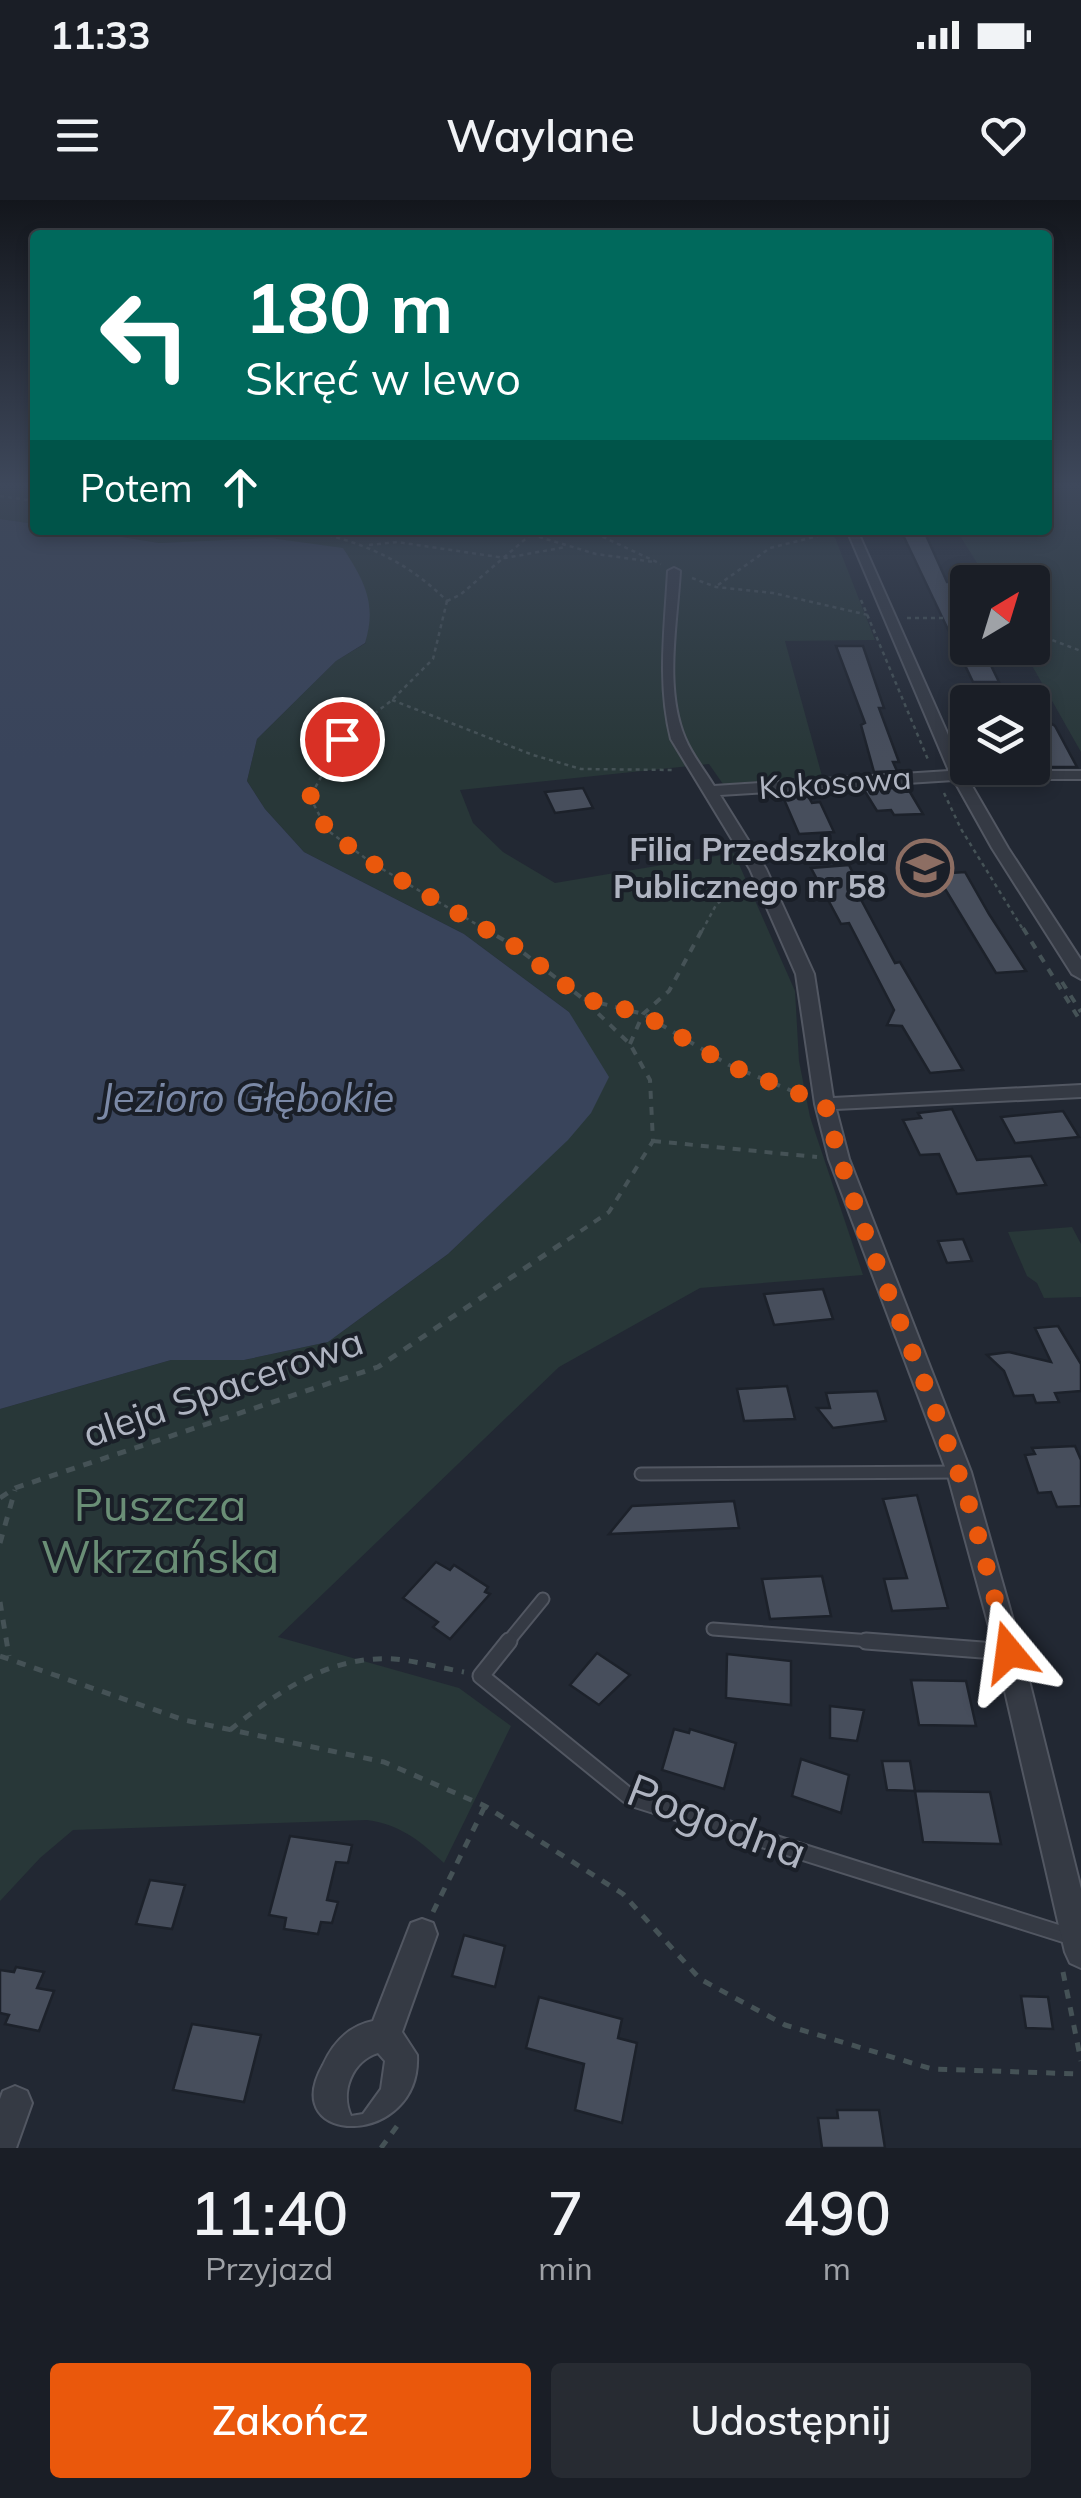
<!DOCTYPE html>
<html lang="pl">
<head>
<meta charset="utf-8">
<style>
	:root { --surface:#1a1e26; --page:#272b32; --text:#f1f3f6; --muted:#9fa2a7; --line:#383c43; --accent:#ea580c }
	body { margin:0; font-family:Mulish,sans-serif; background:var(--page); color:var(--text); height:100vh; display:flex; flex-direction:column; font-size:38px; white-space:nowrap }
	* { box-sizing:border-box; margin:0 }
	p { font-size:32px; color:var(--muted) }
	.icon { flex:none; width:55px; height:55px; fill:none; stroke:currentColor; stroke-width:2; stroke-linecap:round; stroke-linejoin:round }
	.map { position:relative; height:1948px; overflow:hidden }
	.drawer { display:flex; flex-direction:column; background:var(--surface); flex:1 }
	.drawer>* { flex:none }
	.guide { position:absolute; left:30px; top:30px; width:1022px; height:305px; border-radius:10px; box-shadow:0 5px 15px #0003,0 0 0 2px var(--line); background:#00695c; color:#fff; overflow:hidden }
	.needle { width:65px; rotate:38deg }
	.controls { position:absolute; left:950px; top:365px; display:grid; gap:20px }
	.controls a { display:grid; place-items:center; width:100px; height:100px; border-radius:10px; background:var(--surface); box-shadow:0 5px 15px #0003,0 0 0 2px var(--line); font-size:50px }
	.pin { position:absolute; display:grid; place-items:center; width:85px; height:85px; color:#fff; margin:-42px; border:5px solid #fff; border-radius:50%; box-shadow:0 2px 10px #0007 }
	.me { position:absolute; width:110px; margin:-55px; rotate:344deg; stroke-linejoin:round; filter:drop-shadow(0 0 8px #0008) }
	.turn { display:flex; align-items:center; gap:35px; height:210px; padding:0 50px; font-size:45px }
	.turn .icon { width:130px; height:130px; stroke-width:2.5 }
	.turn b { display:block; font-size:70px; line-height:85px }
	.then { display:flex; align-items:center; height:95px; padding:0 50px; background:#0003; gap:20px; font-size:38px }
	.eta { display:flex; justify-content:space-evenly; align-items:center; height:170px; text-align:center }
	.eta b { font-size:60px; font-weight:600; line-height:70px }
	.button { display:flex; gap:20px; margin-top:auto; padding:20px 50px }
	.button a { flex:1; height:115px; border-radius:10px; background:var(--accent); color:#fff; font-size:40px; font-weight:600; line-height:115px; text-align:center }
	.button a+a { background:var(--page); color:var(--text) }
	.status { display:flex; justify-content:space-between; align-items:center; height:70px; padding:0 50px; background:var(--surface); direction:ltr }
	.status svg { height:28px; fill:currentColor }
	header { display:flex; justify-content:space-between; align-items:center; height:130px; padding:0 50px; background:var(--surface); font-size:45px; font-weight:600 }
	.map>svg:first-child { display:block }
</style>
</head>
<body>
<div class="status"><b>11:33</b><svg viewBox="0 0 49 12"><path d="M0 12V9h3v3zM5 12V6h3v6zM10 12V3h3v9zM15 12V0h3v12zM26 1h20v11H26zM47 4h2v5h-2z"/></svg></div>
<header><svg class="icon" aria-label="menu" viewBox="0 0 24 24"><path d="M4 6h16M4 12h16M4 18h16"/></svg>Waylane<svg class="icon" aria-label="heart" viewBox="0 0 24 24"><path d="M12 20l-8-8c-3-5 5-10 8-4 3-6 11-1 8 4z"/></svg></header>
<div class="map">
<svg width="1081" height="1948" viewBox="0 0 1081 1948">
	<rect width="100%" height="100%" fill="#222833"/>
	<g fill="#283738">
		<polygon points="0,286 35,286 35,324 0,319"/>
		<polygon points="1048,286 1081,286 1081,552 1022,448 1032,448 1032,382 989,382 957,331 893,330 1048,330"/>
		<path d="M78 330H832L875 440 785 441 822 576 723 584 709 564 460 590 473 623 503 652 555 683 734 653 795 791 799 861 810 917 863 1075 700 1088 559 1167 278 1437 459 1488 511 1526 444 1663C419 1640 401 1625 367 1620L73 1630 40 1658 0 1701V1209L171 1160H244L328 1142 448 1054 568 939 580 834 569 812 464 734 304 652 265 609 247 581 257 539 336 461 366 443 206 342 159 343Z"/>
		<polygon points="1072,1027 1081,1044 1081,1097 1044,1098 1037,1083 1027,1076 1008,1032"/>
	</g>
	<path fill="#39445b" d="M0 319 35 324V330H78L159 343 270 338 343 348C365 382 377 404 365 443L336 461 257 539 247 581 265 609 304 652 464 734 569 812 609 877 591 913 568 940 448 1054 328 1142 244 1160H171L0 1209Z"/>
	<g fill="#474e5c" stroke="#1c212a" stroke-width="2.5">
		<polygon points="902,333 925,333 947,382 968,382 968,449 983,449 999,482 973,482"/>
		<polygon points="836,446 863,446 884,508 879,508 899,562 893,562 897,571 874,572 861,525 865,523"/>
		<polygon points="1032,521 1047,521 1055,526 1077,567 1042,567 1032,554"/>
		<polygon points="907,587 923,614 894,615 891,610 877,611 864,590"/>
		<polygon points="583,588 593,608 555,613 545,592"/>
		<polygon points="808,596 812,603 820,602 834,632 799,634 783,597"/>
		<polygon points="849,665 862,692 857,692 895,763 900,762 963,870 930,873 902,826 887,825 894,810 849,723 841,724 811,668"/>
		<polygon points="965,672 989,714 1026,771 996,773 936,674"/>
		<polygon points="952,909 977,960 1031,956 1046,985 957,994 939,954 920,955 903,920 921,918 918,913"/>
		<polygon points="1063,911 1079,937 1015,943 1001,917"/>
		<polygon points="963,1039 972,1061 947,1063 938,1041"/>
		<polygon points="823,1089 833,1119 774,1125 764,1094"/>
		<polygon points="1058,1126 1081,1164 1081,1191 1055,1193 1059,1202 1036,1203 1033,1195 1014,1196 1004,1171 987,1155 1009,1152 1051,1162 1035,1128"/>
		<polygon points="787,1186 795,1219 744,1221 737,1189"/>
		<polygon points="877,1191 886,1221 833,1228 817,1208 830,1208 826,1193"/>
		<polygon points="1075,1246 1081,1260 1081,1306 1057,1307 1051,1292 1038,1293 1025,1255 1035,1254 1032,1248"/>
		<polygon points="917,1295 948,1408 892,1411 884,1379 907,1378 883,1299"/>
		<polygon points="734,1301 739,1328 609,1334 632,1306"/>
		<polygon points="436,1362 450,1370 454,1365 488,1387 485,1392 490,1394 450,1439 433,1427 438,1422 403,1398"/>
		<polygon points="822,1376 831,1416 770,1419 762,1379"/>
		<polygon points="597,1453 630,1475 599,1505 570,1485"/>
		<polygon points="727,1454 791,1461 791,1505 726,1498"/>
		<polygon points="911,1480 966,1481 976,1526 919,1525"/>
		<polygon points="830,1506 864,1510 857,1541 830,1538"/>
		<polygon points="674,1529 689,1533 690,1529 736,1543 724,1589 662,1570"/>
		<polygon points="801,1559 849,1575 841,1613 792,1596"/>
		<polygon points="882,1561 910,1561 915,1591 887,1590"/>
		<polygon points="915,1591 990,1592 1001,1644 923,1642"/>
		<polygon points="290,1636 352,1645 348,1663 336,1662 327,1700 338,1702 332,1723 321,1722 318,1734 284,1729 286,1718 269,1715"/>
		<polygon points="150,1680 185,1685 172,1729 136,1724"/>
		<polygon points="464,1735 505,1746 495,1787 452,1776"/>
		<polygon points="16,1767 44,1772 37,1788 54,1791 39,1831 5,1824 9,1815 0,1813 0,1770 14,1772"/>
		<polygon points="1021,1796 1048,1797 1053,1829 1026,1828"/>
		<polygon points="539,1797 622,1819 618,1838 637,1843 622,1923 575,1910 584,1864 526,1848"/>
		<polygon points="192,1824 261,1835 244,1902 173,1890"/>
		<polygon points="837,1910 879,1910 885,1948 822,1948 818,1918 838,1918"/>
	</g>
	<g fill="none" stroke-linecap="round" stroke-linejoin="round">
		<g stroke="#525762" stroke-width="15">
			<g id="service-far1">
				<polyline points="641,1274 959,1272"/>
				<polyline points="713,1429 898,1443"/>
				<polyline points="507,1443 543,1399"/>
			</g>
		</g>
		<g stroke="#525762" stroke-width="19">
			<g id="service">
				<polyline points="509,1441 481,1476 631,1598 1072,1737"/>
				<polyline points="866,1441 1008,1452"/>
			</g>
		</g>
		<g stroke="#525762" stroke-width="4">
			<g id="minor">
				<path d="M847 330H857L964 571H1081V579H968L1008 648 1081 760V779L1072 774 992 648 954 580 720 595 766 669 814 774 833 898 1081 885V897L836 909 849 959 971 1272 1022 1452 1081 1689V1768L1070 1763 1065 1752 996 1452 947 1272 829 959 815 904 796 774 750 669 671 539C657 483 665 428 668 371L674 368 680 371C677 424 664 488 685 538 692 555 705 571 714 586L949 571Z"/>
				<path d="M422 1719 433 1723 437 1734 402 1832 417 1855C422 1948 276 1948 323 1865 333 1843 348 1826 373 1821L411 1723ZM378 1853 385 1861 381 1889 363 1914 351 1916C340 1892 352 1861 378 1853Z"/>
				<polygon points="15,1886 27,1891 32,1903 16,1948 0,1948 0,1899 3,1891"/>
			</g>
		</g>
		<g stroke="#455256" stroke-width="2.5" stroke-dasharray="4 4" stroke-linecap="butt">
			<polyline points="0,296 35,301"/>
			<path d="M305 330C361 341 406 360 447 401"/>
			<polyline points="516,330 596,354 654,362"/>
			<polyline points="588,330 661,364"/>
			<polyline points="369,345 397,342 505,358 566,347"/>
			<polyline points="692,378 716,387 773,393 868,415"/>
			<polyline points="718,385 770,348 834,332"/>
			<polyline points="861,400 929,562"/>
			<polyline points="447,401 460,395 536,330"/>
			<polyline points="447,401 433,459 392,500 342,539 310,597 327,630 372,663 488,731"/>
			<polyline points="907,418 968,418"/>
			<polyline points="1032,428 1044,437 1081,451"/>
			<polyline points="392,500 533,555 581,569 675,570"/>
			<polyline points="944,593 961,629 1024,731"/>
			<polyline points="702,731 716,705 743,682"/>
		</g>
		<g stroke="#455256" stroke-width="4" stroke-dasharray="8 8" stroke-linecap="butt">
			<polyline points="483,728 516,747 582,798 630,844 650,880 653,941 609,1012 560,1045"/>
			<polyline points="1023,728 1081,822"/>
			<polyline points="1062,782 1081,812"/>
			<polyline points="584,799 643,814 729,865 802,895"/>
			<polyline points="630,844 643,814 669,791 703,728"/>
			<polyline points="653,941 817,957"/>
		</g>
		<g stroke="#455256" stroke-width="5" stroke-dasharray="9 9" stroke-linecap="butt">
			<polyline points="0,1298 15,1288 378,1167 564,1042"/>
			<polyline points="0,1343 15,1290"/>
			<polyline points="0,1402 9,1456"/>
			<polyline points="0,1456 184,1520 384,1562 485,1606 623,1694 700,1779 785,1825 932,1869 1081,1874"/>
			<path d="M230 1530C277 1492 330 1455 394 1459 417 1461 441 1468 464 1472"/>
			<polyline points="433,1712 485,1606"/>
			<polyline points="1063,1772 1081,1861"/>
			<polyline points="381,1948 400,1922"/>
		</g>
		<use href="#service-far1" stroke="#353a44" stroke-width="11"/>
		<use href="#service" stroke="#353a44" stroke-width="15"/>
		<use href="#minor" fill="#353a44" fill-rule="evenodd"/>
	</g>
	<linearGradient id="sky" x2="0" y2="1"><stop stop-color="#13161c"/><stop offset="0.51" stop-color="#3e485b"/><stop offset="1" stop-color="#3e485b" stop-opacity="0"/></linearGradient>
	<rect width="1081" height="559" fill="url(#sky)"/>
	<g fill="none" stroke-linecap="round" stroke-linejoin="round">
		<path stroke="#ea580c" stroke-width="18" stroke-dasharray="0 32.4" d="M342 539 310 597 327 630 372 663 516 747 582 798 643 814 728 865 825 904C856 1030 914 1147 957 1269 979 1329 992 1392 1009 1452"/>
	</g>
	<defs>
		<g id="school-ring" transform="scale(2.875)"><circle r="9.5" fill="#1a1f28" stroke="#8d6e63" stroke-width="1.5"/><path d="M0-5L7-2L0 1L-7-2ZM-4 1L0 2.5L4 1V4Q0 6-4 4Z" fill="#8d6e63"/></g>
	</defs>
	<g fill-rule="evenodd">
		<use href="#school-ring" x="925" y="668"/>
	</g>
	<g text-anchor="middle" stroke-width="8" stroke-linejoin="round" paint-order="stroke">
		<g font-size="32" fill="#afb4c1" stroke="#1a1f28">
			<text transform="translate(835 583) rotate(-4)" y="11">Kokosowa</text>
		</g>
		<g font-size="32" font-weight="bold" fill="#afb4c1" stroke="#1a1f28" text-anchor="end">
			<text x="886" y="661">Filia Przedszkola<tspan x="886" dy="37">Publicznego nr 58</tspan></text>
		</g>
		<g font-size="38" fill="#afb4c1" stroke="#1a1f28">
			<text transform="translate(223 1188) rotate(-19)" y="13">aleja Spacerowa</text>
		</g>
		<g font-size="40" font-style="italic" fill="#7b89a6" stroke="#1a1f28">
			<text x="247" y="912">Jezioro Głębokie</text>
		</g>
		<g font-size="45" fill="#6a8e76" stroke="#1a1f28">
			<text x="160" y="1321">Puszcza<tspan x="160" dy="52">Wkrzańska</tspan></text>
		</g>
		<g font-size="45" fill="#afb4c1" stroke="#1a1f28">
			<text transform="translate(717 1621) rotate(21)" y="16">Pogodna</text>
		</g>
	</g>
</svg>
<div class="controls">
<a><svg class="needle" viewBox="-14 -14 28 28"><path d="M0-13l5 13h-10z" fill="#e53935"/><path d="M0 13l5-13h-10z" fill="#9fa2a7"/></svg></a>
<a><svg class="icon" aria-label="layers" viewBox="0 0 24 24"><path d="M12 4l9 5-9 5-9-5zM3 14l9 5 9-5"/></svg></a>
</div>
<div class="pin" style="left:342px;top:539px;background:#d93025"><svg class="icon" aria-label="arrive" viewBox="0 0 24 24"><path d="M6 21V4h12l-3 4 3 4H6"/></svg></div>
<svg class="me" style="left:1009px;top:1452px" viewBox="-20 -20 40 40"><path d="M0-17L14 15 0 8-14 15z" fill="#ea580c" stroke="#fff" stroke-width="4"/></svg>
<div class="guide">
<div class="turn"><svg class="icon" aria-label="left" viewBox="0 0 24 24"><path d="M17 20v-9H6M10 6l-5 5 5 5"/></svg><div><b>180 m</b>Skręć w lewo</div></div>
<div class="then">Potem<svg class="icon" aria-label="ahead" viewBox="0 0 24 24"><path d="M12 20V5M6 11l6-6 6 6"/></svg></div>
</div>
</div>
<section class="drawer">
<div class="eta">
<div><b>11:40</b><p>Przyjazd</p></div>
<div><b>7</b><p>min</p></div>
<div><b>490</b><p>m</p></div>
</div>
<div class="button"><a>Zakończ</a><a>Udostępnij</a></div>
</section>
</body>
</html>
